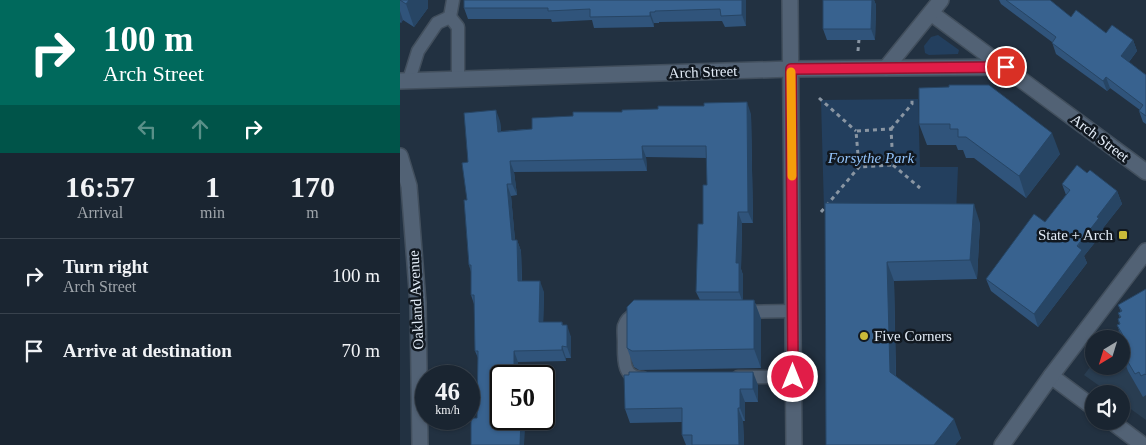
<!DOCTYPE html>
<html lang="en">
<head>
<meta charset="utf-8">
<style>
	:root { --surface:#1a2531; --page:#27313d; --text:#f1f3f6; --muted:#9fa5ab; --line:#38424d }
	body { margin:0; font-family:Georgia,serif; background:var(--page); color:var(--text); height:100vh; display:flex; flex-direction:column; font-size:19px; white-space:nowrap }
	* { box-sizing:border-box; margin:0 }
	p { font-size:16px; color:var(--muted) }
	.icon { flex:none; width:28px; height:28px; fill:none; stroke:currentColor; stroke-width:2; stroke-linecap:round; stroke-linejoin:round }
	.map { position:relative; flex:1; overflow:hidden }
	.panel { display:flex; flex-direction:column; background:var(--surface); width:400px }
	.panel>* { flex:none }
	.hud { background:#00695c; color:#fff; overflow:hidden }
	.needle { width:32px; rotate:218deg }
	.buttons { position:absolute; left:685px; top:330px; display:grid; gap:10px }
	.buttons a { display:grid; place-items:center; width:45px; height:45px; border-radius:50%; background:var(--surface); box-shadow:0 1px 4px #0004,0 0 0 1px var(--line); font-size:25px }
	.speed { position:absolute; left:15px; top:365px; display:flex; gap:10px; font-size:25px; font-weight:700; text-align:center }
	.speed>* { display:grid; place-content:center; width:65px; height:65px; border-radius:50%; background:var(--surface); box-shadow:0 1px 4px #0004,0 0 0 1px var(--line); line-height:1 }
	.speed small { font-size:12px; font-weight:400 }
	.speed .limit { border:2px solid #111; border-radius:8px; background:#fff; color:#111 }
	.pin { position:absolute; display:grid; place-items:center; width:42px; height:42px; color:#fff; margin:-21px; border:2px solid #fff; border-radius:50%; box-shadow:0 1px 5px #0007 }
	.me { position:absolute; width:55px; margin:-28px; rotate:0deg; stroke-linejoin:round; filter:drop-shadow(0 0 4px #0008) }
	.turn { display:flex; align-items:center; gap:18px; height:105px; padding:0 20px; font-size:22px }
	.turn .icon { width:65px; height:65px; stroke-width:2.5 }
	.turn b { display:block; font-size:35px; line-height:42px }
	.lanes { display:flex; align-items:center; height:48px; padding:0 20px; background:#0003; justify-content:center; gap:25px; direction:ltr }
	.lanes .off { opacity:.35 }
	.eta { display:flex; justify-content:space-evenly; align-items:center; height:85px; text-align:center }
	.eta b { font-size:30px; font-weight:700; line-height:35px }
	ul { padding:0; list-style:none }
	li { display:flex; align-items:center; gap:15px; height:75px; padding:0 20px; border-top:1px solid var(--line) }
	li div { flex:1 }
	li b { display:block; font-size:19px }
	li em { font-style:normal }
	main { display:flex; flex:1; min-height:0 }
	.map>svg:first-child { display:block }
</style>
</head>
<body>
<main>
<section class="panel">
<div class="hud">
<div class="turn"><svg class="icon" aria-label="right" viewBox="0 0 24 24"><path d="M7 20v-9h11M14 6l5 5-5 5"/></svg><div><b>100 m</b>Arch Street</div></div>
<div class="lanes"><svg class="icon off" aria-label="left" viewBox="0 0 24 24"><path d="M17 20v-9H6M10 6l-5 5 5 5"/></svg><svg class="icon off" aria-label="ahead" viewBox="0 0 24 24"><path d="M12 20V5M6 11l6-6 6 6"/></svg><svg class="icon" aria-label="right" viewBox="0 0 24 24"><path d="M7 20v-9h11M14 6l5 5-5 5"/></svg></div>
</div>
<div class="eta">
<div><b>16:57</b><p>Arrival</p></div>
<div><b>1</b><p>min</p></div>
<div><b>170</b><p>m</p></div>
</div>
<ul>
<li><svg class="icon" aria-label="right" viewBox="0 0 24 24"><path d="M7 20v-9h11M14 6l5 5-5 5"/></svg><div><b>Turn right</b><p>Arch Street</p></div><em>100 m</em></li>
<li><svg class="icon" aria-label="arrive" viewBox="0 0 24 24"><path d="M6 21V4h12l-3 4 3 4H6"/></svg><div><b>Arrive at destination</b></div><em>70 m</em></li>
</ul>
</section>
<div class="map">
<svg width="746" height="445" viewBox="0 0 746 445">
	<rect width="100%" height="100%" fill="#223141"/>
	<polygon fill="#293d51" points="746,293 746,420 721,402 721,394 711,394 684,375 694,362 694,366 721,366 721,339 712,339"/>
	<g fill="#233f5e">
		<polygon points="538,35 559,50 558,54 529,55 525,53 524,46 531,37"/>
		<polygon points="518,99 520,167 558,167 556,214 424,209 421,100"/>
	</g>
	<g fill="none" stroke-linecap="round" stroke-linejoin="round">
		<g stroke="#424f5d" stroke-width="15">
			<g id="lane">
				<polyline points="50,17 53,0"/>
				<polyline points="9,80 18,51 37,23 50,17 58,27 58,79"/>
				<path d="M238 312C232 315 226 319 224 326 223 331 224 337 224 342 224 358 222 379 243 378"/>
				<polyline points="343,312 393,311"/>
				<polyline points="338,377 393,377"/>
			</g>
		</g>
		<g stroke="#424f5d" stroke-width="18">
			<g id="street">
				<polyline points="531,13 746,172"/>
				<polyline points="486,68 541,0"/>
				<polyline points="0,81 391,69 606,67"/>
				<polyline points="0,156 9,186 18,303 20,445"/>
			</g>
		</g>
		<g stroke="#424f5d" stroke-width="18">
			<g id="secondary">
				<polyline points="390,0 394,445"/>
				<polyline points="651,376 694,408"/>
				<polyline points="711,421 743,445"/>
				<polyline points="602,445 651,376 746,251"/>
			</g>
		</g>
		<g stroke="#8a96a3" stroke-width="3" stroke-dasharray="4 4" stroke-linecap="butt">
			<polyline points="458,51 459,39"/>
			<polyline points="419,98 456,131"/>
			<polyline points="491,129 512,104 512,97"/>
			<polyline points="493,165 520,188"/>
			<polyline points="421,212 459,167 456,131 491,129 493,165 459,167"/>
		</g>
		<use href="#lane" stroke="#526275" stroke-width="12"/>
		<use href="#street" stroke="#526275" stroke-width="15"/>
		<use href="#secondary" stroke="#526275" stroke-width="15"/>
	</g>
	<g fill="#30547b">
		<polygon points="0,0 28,0 28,8 14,27 3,20 1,23 0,22"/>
		<polygon points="64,0 346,0 346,26 325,27 322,21 259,22 259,23 254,23 254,27 194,28 192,20 152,22 151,19 68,19 64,8"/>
		<polygon points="423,0 474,0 476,5 475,40 427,40 423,29"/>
		<polygon points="599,0 650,0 671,17 706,33 733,40 737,51 729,62 746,75 746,124 743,122 739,111 740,110 710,88 707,91 656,54 652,42 601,4"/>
		<polygon points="519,88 660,154 626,198 574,158 566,158 563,150 558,150 556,145 527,145 519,124"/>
		<polygon points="351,114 353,223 342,223 341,269 343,275 343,300 354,300 361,319 361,368 239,370 234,367 227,348 300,300 296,292 307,185 307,158 246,157 247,171 114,172 117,195 111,196 115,240 117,240 121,251 122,281 144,292 143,322 162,322 163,325 171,337 171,358 166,358 166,361 118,362 101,419 125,429 77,418 78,358 75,351 74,304 71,295 71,272 69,265 67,200 68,162 100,121 101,131"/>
		<polygon points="687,173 717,191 722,204 703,228 704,231 684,256 687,263 638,327 591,291 586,279 645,222 666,195 662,184"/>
		<polygon points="425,203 580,223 577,279 494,281 496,376 561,438 555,445 426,445"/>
		<polygon points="746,289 746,395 743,397 728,371 721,352 721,347 725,345 717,325 719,324 718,319 720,318 718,313 721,312 718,305"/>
		<polygon points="358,385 358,402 345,402 345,421 343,421 344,445 286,445 282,435 282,422 230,423 225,409"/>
	</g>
	<g fill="#274564">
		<polygon points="9,0 28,0 28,8 14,27 6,4"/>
		<polygon points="342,0 346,0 346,26 342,15"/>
		<polygon points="472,0 474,0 476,5 475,40 471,29"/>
		<polygon points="0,11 3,20 1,23 0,19"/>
		<polygon points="250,12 254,23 254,27 250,16"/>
		<polygon points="733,40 737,51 725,67 721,56"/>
		<polygon points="706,77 710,88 707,91 703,81"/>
		<polygon points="347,102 351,114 353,223 348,212"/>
		<polygon points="96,110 100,121 102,143 98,132"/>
		<polygon points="652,133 660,154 626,198 619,176"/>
		<polygon points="242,146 246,157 247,171 243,159"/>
		<polygon points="110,161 114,172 117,195 112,184"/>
		<polygon points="107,184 111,196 116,251 112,240"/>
		<polygon points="717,191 722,204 703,228 704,231 684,256 687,263 638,327 634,314 697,217"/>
		<polygon points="574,204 580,223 577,279 570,260"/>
		<polygon points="338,212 342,223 341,269 343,275 343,303 339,292 336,263"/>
		<polygon points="117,240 121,251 122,293 118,281"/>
		<polygon points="487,262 494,281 496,390 490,372"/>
		<polygon points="140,281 144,292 143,334 139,322"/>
		<polygon points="354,300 361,319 361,368 354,349"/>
		<polygon points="167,325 171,337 171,358 167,347"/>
		<polygon points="162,346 166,358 166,361 162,350"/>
		<polygon points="114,351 118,362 118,376 114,376"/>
		<polygon points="353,372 358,385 358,402 353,389"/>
		<polygon points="340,389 345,402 345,421 340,408"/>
		<polygon points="338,408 343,421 344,445 339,445"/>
		<polygon points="121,419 125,429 124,445 120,445"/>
		<polygon points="554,419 561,438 555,445 534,445"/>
	</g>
	<g fill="#38628f" stroke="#274564">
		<polygon points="0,0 9,0 6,4"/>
		<polygon points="64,0 342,0 342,15 321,16 320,9 255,11 255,12 250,12 250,16 190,17 190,9 148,11 148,8 64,8"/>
		<polygon points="423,0 472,0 471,29 423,29"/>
		<polygon points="606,0 650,0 671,17 676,10 706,33 712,25 733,40 721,56 746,75 746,116 739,111 743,105 706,77 703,81 652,43 656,37"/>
		<polygon points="549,85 589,85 652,133 619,176 566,137 558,137 558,129 550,129 550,124 519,124 519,88 549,87"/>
		<polygon points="347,102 348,212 338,212 336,263 339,263 339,292 296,292 298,224 303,224 303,185 307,185 306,146 242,146 243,159 110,161 112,184 107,184 112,240 117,240 118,281 140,281 139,322 162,322 162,325 167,325 167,347 162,346 162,350 114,351 114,376 101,376 101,419 121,419 120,445 71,445 71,418 77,418 78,351 75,351 74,295 71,295 71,265 69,265 64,200 67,200 62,163 68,162 64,113 96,110 98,132 132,129 132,118 173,116 173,112 222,112 222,110 258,109 258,106 304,106 304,103"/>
		<polygon points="677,165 687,173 690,170 717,191 697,217 699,218 677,246 682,250 634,314 586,279 634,214 645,222 670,190 662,184"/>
		<polygon points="425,203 574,204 570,260 487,262 490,372 554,419 534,445 426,445"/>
		<polygon points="746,289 746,375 745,374 741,376 739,372 735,374 721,350 721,347 728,344 717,325 720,324 718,319 721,317 718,313 722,311 718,305"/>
		<polygon points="234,300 354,300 354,349 232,351 227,348 227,307"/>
		<polygon points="229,372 353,372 353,389 340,389 340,408 338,408 339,445 292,445 292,435 282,435 282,408 225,409 224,375 229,375"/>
	</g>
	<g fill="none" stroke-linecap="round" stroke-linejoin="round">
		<g stroke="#92132f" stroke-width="12">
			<polyline id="route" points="393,377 391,69 606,67"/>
		</g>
		<use href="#route" stroke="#e11d48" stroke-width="9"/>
		<polyline stroke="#f59e0b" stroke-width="9" points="391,72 392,176"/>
	</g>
	<g fill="#caba39" stroke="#111820" stroke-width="2">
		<rect x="718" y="230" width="10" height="10" rx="2.5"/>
		<circle cx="464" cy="336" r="5"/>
	</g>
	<g text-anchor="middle" stroke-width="5" stroke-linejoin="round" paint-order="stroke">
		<g font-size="15" fill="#e3ecf7" stroke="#111820">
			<text transform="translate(303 72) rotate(-2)" y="5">Arch Street</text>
			<text transform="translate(700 138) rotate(37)" y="5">Arch Street</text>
			<text transform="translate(16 300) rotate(-93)" y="5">Oakland Avenue</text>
		</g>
		<g font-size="15" font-style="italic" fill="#94c5fc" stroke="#111820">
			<text x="471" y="163">Forsythe Park</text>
		</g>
		<g font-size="15" fill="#e3ecf7" stroke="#111820" text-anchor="end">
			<text x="713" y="240">State + Arch</text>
			<text x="474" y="341" text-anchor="start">Five Corners</text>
		</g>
	</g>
</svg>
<div class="buttons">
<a><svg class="needle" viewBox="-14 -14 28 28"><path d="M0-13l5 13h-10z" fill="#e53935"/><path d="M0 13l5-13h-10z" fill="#9fa5ab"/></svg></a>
<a><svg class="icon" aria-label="sound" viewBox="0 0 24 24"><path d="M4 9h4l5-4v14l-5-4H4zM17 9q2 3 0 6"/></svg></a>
</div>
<div class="speed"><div>46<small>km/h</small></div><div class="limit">50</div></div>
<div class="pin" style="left:606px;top:67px;background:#d93025"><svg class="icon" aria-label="arrive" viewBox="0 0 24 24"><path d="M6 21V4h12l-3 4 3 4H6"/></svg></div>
<svg class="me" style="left:393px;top:377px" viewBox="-20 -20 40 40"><circle r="17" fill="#e11d48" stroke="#fff" stroke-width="3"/><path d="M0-11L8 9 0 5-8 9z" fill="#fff"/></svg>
</div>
</main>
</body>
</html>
